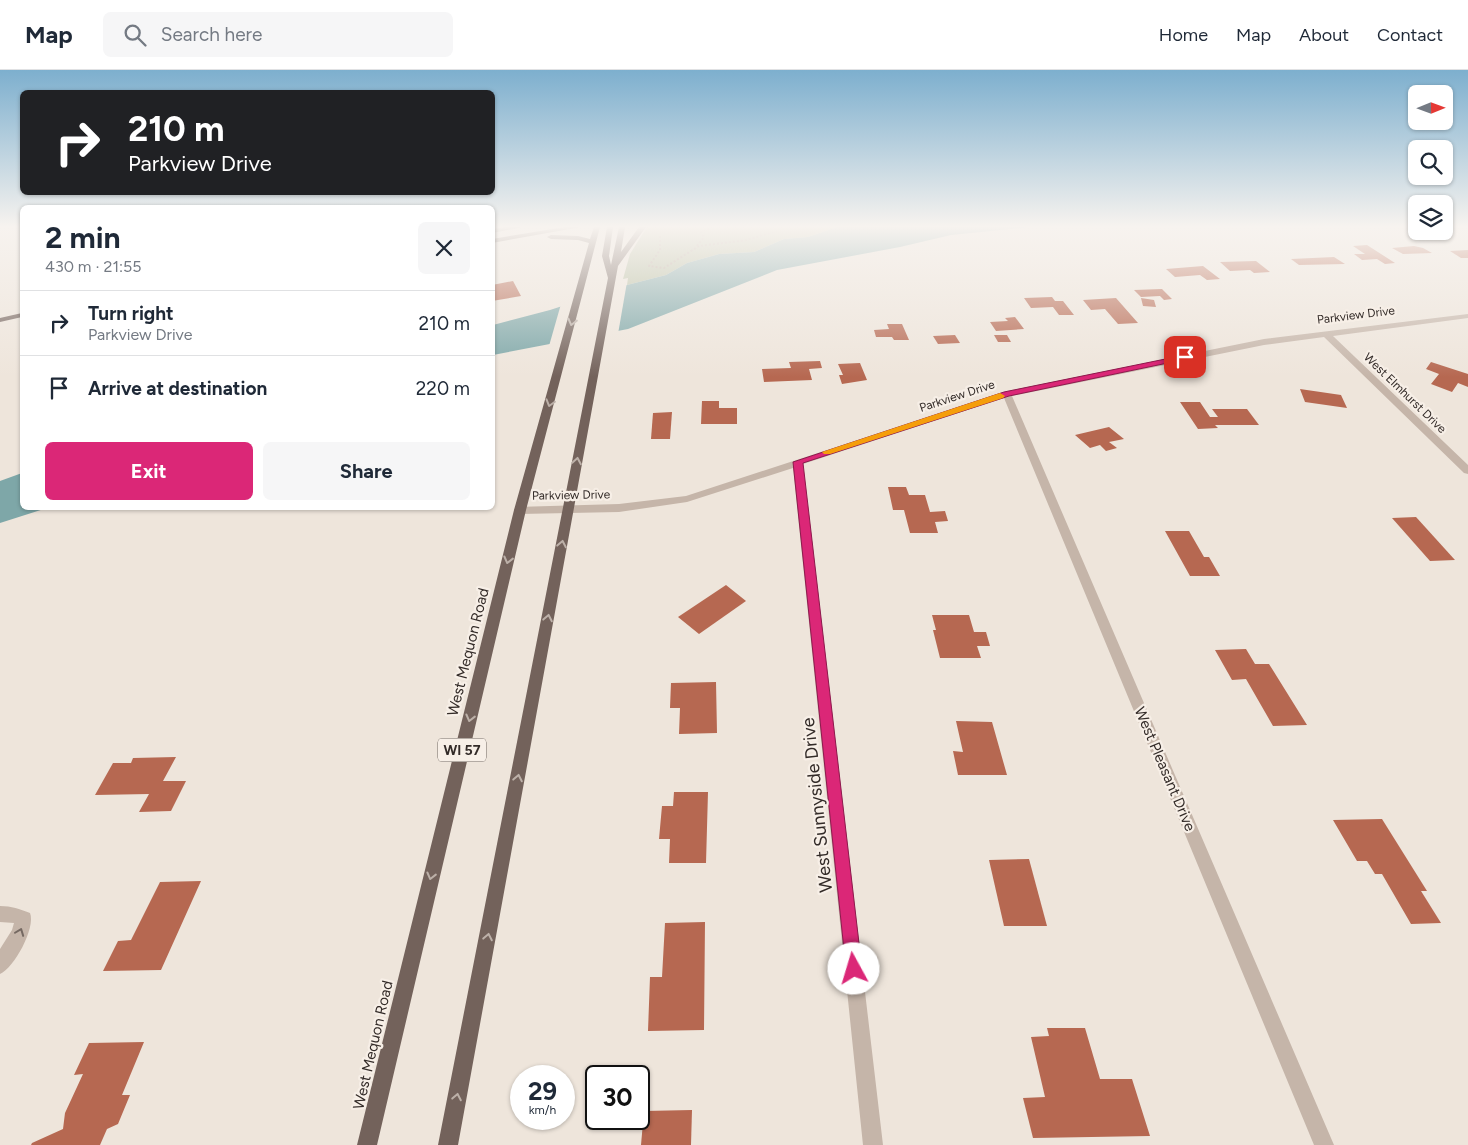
<!DOCTYPE html>
<html lang="en">
<head>
<meta charset="utf-8">
<style>
	:root { --surface:#fff; --page:#f6f6f7; --text:#1f2937; --muted:#747a83; --line:#e0e1e3; --accent:#db2777 }
	body { margin:0; font-family:Figtree,sans-serif; background:var(--page); color:var(--text); height:100vh; display:flex; flex-direction:column; font-size:19px; white-space:nowrap }
	* { box-sizing:border-box; margin:0 }
	p { font-size:16px; color:var(--muted) }
	.icon { flex:none; width:28px; height:28px; fill:none; stroke:currentColor; stroke-width:2; stroke-linecap:round; stroke-linejoin:round }
	.map { position:relative; flex:1; overflow:hidden }
	.sheet { position:absolute; left:20px; top:135px; width:475px; height:305px; display:flex; flex-direction:column; background:var(--surface); border-radius:8px; box-shadow:0 1px 4px #0004 }
	.sheet>* { flex:none }
	.hud { position:absolute; left:20px; top:20px; width:475px; height:105px; border-radius:8px; box-shadow:0 1px 4px #0004; background:#202124; color:#fff; overflow:hidden }
	.needle { width:32px; rotate:89deg }
	.fabs { position:absolute; left:1408px; top:15px; display:grid; gap:10px }
	.fabs a { display:grid; place-items:center; width:45px; height:45px; border-radius:8px; background:var(--surface); box-shadow:0 1px 4px #0004; font-size:25px }
	.speed { position:absolute; left:510px; top:995px; display:flex; gap:10px; font-size:25px; font-weight:700; text-align:center }
	.speed>* { display:grid; place-content:center; width:65px; height:65px; border-radius:50%; background:var(--surface); box-shadow:0 1px 4px #0004; line-height:1 }
	.speed small { font-size:12px; font-weight:400 }
	.speed .limit { border:2px solid #111; border-radius:8px; background:#fff; color:#111 }
	.pin { position:absolute; display:grid; place-items:center; width:42px; height:42px; color:#fff; margin:-21px; border-radius:10px; box-shadow:0 2px 8px #0006 }
	.me { position:absolute; width:55px; margin:-28px; rotate:354deg; stroke-linejoin:round; filter:drop-shadow(0 0 4px #0008) }
	.turn { display:flex; align-items:center; gap:18px; height:105px; padding:0 25px; font-size:22px }
	.turn .icon { width:65px; height:65px; stroke-width:2.5 }
	.turn b { display:block; font-size:35px; line-height:42px }
	.round { display:grid; place-items:center; flex:none; width:52px; height:52px; border-radius:8px; background:var(--page) }
	.head { display:flex; align-items:center; justify-content:space-between; height:85px; padding:0 25px }
	h1 { font-size:30px; font-weight:700; line-height:38px }
	.action { display:flex; gap:10px; margin-top:auto; padding:10px 25px }
	.action a { flex:1; height:58px; border-radius:8px; background:var(--accent); color:#fff; font-size:20px; font-weight:700; line-height:58px; text-align:center }
	.action a+a { background:var(--page); color:var(--text) }
	ul { padding:0; list-style:none }
	li { display:flex; align-items:center; gap:15px; height:65px; padding:0 25px; border-top:1px solid var(--line) }
	li div { flex:1 }
	li b { display:block; font-size:19px }
	li em { font-style:normal }
	header { display:flex; align-items:center; gap:30px; box-sizing:border-box; height:70px; padding:0 25px; background:var(--surface); border-bottom:1px solid var(--line) }
	header strong { font-size:24px }
	nav { display:flex; gap:28px; margin-inline-start:auto; font-size:18px }
	.search { width:350px; height:45px; background:var(--page); display:flex; align-items:center; gap:12px; box-sizing:border-box; padding:0 18px; border-radius:8px; color:var(--muted); font-size:19px }
	.map>svg:first-child { display:block }
</style>
</head>
<body>
<header>
<strong>Map</strong>
<div class="search"><svg class="icon" aria-label="search" viewBox="0 0 24 24"><circle cx="10" cy="10" r="6"/><path d="M15 15l6 6"/></svg>Search here</div>
<nav><a>Home</a><a>Map</a><a>About</a><a>Contact</a></nav>
</header>
<div class="map">
<svg width="1468" height="1075" viewBox="0 0 1468 1075">
	<rect width="100%" height="100%" fill="#eee5db"/>
	<polygon fill="#b2bb9d" points="647,157 837,157 808,167 784,169 754,182 719,184 687,193 666,205 627,215 628,208 623,209 630,184"/>
	<g fill="#7ea7a8">
		<polygon points="837,157 1031,157 951,165 900,177 777,200 628,259 493,285 493,255 550,240 627,215 666,205 687,193 719,184 754,182 784,169 808,167"/>
		<polygon points="22,403 22,438 47,438 0,453 0,411"/>
	</g>
	<polygon fill="#eee5db" points="627,212 618,264 549,276 561,234"/>
	<g fill="#b66851">
		<polygon points="1367,175 1395,193 1385,194 1377,189 1362,190 1354,184 1365,184 1353,176"/>
		<polygon points="1414,176 1423,178 1432,183 1403,184 1392,178"/>
		<polygon points="1468,180 1468,188 1461,188 1450,181"/>
		<polygon points="1334,187 1345,194 1299,195 1291,189"/>
		<polygon points="1256,191 1270,202 1254,203 1250,200 1230,201 1220,192"/>
		<polygon points="1203,196 1220,209 1207,210 1200,205 1175,207 1166,199"/>
		<polygon points="513,211 521,226 492,231 492,215"/>
		<polygon points="1162,219 1172,229 1164,230 1160,226 1141,227 1134,220"/>
		<polygon points="1052,227 1055,231 1063,231 1074,245 1059,245 1053,237 1031,238 1024,228"/>
		<polygon points="1116,228 1138,253 1118,254 1105,239 1091,240 1083,230"/>
		<polygon points="1141,228 1154,230 1156,237 1143,236"/>
		<polygon points="1015,247 1024,259 996,261 990,252 1008,251 1005,248"/>
		<polygon points="887,254 902,254 909,270 894,270 892,267 876,267 874,260 889,259"/>
		<polygon points="955,265 960,273 938,274 933,266"/>
		<polygon points="994,265 1007,265 1011,272 998,272"/>
		<polygon points="820,291 822,298 809,299 812,310 764,312 762,299 791,298 789,292"/>
		<polygon points="1431,292 1468,304 1468,317 1458,313 1452,322 1431,314 1439,304 1426,299"/>
		<polygon points="860,293 867,310 842,314 839,305 843,305 838,294"/>
		<polygon points="1300,319 1341,325 1347,338 1305,332"/>
		<polygon points="702,331 719,331 719,338 737,338 737,354 701,354"/>
		<polygon points="1180,332 1200,332 1210,347 1218,347 1212,339 1247,339 1259,355 1215,355 1218,358 1198,359"/>
		<polygon points="672,342 670,369 651,369 653,343"/>
		<polygon points="1109,357 1124,369 1109,372 1117,378 1106,381 1100,375 1090,378 1075,365"/>
		<polygon points="888,417 906,417 909,425 925,425 930,442 945,441 948,451 935,452 938,463 910,463 904,440 893,440"/>
		<polygon points="1416,447 1455,490 1430,491 1392,448"/>
		<polygon points="1165,461 1189,461 1204,487 1209,487 1220,506 1190,506"/>
		<polygon points="726,515 746,531 699,564 678,547"/>
		<polygon points="932,545 969,545 974,562 986,562 990,576 977,576 981,588 940,588 933,560 936,560"/>
		<polygon points="1246,579 1255,594 1269,594 1307,655 1273,656 1246,609 1232,610 1215,580"/>
		<polygon points="716,612 717,663 679,664 680,638 670,638 671,613"/>
		<polygon points="956,651 992,652 1007,705 958,705 953,681 963,682"/>
		<polygon points="176,687 163,711 186,711 171,741 139,742 149,724 95,725 113,693 131,693 133,688"/>
		<polygon points="674,722 708,722 706,793 669,793 670,769 659,769 662,736 673,736"/>
		<polygon points="1382,749 1427,821 1421,821 1441,853 1411,854 1382,804 1375,804 1367,791 1357,791 1333,750"/>
		<polygon points="1029,789 1047,856 1004,856 989,790"/>
		<polygon points="201,811 161,900 103,901 118,871 131,870 160,812"/>
		<polygon points="705,852 704,960 648,961 650,907 662,907 665,853"/>
		<polygon points="1047,958 1085,958 1100,1009 1132,1009 1150,1066 1033,1068 1023,1028 1045,1027 1031,967 1049,966"/>
		<polygon points="144,972 122,1025 130,1025 118,1054 107,1059 100,1075 31,1075 32,1073 63,1059 65,1043 83,1004 74,1005 89,973"/>
		<polygon points="692,1040 691,1075 641,1075 644,1041"/>
	</g>
	<g fill="none" stroke-linecap="round" stroke-linejoin="round">
		<g stroke="#b09f93" stroke-width="2" stroke-dasharray="2 2" stroke-linecap="butt">
			<polyline points="660,166 660,180 649,196 664,198 699,176 746,170 777,161"/>
			<polyline points="697,176 704,167 701,162 713,157"/>
		</g>
		<g fill="#c5b5a9" fill-rule="evenodd">
			<polygon points="1468,244 1468,248 1333,266 1468,395 1468,404 1464,403 1324,267 1264,275 1012,326 1334,1075 1314,1075 1004,328 803,394 883,1075 863,1075 793,398 687,432 619,442 520,444 516,443 514,440 516,437 619,434 686,426 1007,321 1264,269"/>
			<path d="M0 836C12 836 19 839 30 843 36 858 14 898 0 904V879L12 860 14 853 0 852Z"/>
		</g>
		<g fill="#73625b" fill-rule="evenodd">
			<polygon points="506,157 523,157 492,163 492,159"/>
			<polygon points="565,157 581,157 492,173 492,169"/>
			<polygon points="594,157 600,157 526,440 377,1075 357,1075 514,440 589,173 578,170 551,169 547,167 551,165 578,166 590,169"/>
			<polygon points="607,157 613,157 609,186 611,195 619,157 625,157 621,182 639,157 646,157 618,196 458,1075 438,1075 608,208 602,186"/>
			<polygon points="22,243 22,247 0,252 0,248"/>
		</g>
	</g>
	<defs><path id="oneway-chevron" d="M-2-3.5L2.5 0L-2 3.5" fill="none" stroke-width="1.6" stroke-linecap="round" stroke-linejoin="round" transform="scale(1.25)"/></defs>
	<g stroke="#bcb0a8">
		<use href="#oneway-chevron" transform="translate(572 252) rotate(104)"/>
		<use href="#oneway-chevron" transform="translate(550 333) rotate(106)"/>
		<use href="#oneway-chevron" transform="translate(577 391) rotate(-80)"/>
		<use href="#oneway-chevron" transform="translate(562 474) rotate(-79)"/>
		<use href="#oneway-chevron" transform="translate(508 490) rotate(104)"/>
		<use href="#oneway-chevron" transform="translate(548 548) rotate(-79)"/>
		<use href="#oneway-chevron" transform="translate(470 648) rotate(104)"/>
		<use href="#oneway-chevron" transform="translate(518 708) rotate(-79)"/>
		<use href="#oneway-chevron" transform="translate(431 806) rotate(104)"/>
		<use href="#oneway-chevron" transform="translate(488 867) rotate(-79)"/>
		<use href="#oneway-chevron" transform="translate(457 1027) rotate(-79)"/>
	</g>
	<use stroke="#756962" href="#oneway-chevron" transform="translate(20 862) rotate(-69)"/>
	<linearGradient id="sky" x2="0" y2="1"><stop stop-color="#7dafce"/><stop offset="0.51" stop-color="#f7f3ef"/><stop offset="1" stop-color="#f7f3ef" stop-opacity="0"/></linearGradient>
	<rect width="1468" height="307" fill="url(#sky)"/>
	<polygon fill="#db2777" stroke="#8e194d" points="1185,285 1189,287 1187,289 1009,326 803,393 862,899 860,905 854,907 848,905 846,899 793,392 1004,322"/>
	<polygon fill="#f59e0b" points="1000,323 1005,326 1003,328 830,384 824,384 822,382"/>
	<g text-anchor="middle" stroke-width="4.5" stroke-linejoin="round" paint-order="stroke">
		<g font-size="12" fill="#332b28" stroke="#f7efe7">
			<text transform="translate(1356 245) rotate(-7)" y="4">Parkview Drive</text>
			<text transform="translate(1405 323) rotate(44)" y="4">West Elmhurst Drive</text>
			<text transform="translate(957 326) rotate(-18)" y="4">Parkview Drive</text>
			<text transform="translate(571 425) rotate(-1)" y="4">Parkview Drive</text>
		</g>
		<rect fill="#f7efe7" stroke="#6e6661" stroke-width="1" x="438" y="668.5" width="48" height="23" rx="4"/>
		<g font-size="14" font-weight="bold" fill="#332b28">
			<text x="462" y="685">WI 57</text>
		</g>
		<g font-size="15" fill="#332b28" stroke="#f7efe7">
			<text transform="translate(468 582) rotate(-76)" y="5">West Mequon Road</text>
			<text transform="translate(1165 699) rotate(67)" y="5">West Pleasant Drive</text>
			<text transform="translate(373 975) rotate(-77)" y="5">West Mequon Road</text>
		</g>
		<g font-size="18" fill="#332b28" stroke="#f7efe7">
			<text transform="translate(817 735) rotate(-96)" y="6">West Sunnyside Drive</text>
		</g>
	</g>
</svg>
<div class="fabs">
<a><svg class="needle" viewBox="-14 -14 28 28"><path d="M0-13l5 13h-10z" fill="#e53935"/><path d="M0 13l5-13h-10z" fill="#747a83"/></svg></a>
<a><svg class="icon" aria-label="search" viewBox="0 0 24 24"><circle cx="10" cy="10" r="6"/><path d="M15 15l6 6"/></svg></a>
<a><svg class="icon" aria-label="layers" viewBox="0 0 24 24"><path d="M12 4l9 5-9 5-9-5zM3 14l9 5 9-5"/></svg></a>
</div>
<div class="speed"><div>29<small>km/h</small></div><div class="limit">30</div></div>
<div class="pin" style="left:1185px;top:287px;background:#d93025"><svg class="icon" aria-label="arrive" viewBox="0 0 24 24"><path d="M6 21V4h12l-3 4 3 4H6"/></svg></div>
<svg class="me" style="left:854px;top:899px" viewBox="-20 -20 40 40"><circle r="19" fill="#fff"/><path d="M0-13L10 11 0 6-10 11z" fill="#db2777"/></svg>
<div class="hud">
<div class="turn"><svg class="icon" aria-label="right" viewBox="0 0 24 24"><path d="M7 20v-9h11M14 6l5 5-5 5"/></svg><div><b>210 m</b>Parkview Drive</div></div>
</div>
<section class="sheet">
<div class="head"><div><h1>2 min</h1><p>430 m · 21:55</p></div><a class="round"><svg class="icon" aria-label="close" viewBox="0 0 24 24"><path d="M6 6l12 12M18 6L6 18"/></svg></a></div>
<ul>
<li><svg class="icon" aria-label="right" viewBox="0 0 24 24"><path d="M7 20v-9h11M14 6l5 5-5 5"/></svg><div><b>Turn right</b><p>Parkview Drive</p></div><em>210 m</em></li>
<li><svg class="icon" aria-label="arrive" viewBox="0 0 24 24"><path d="M6 21V4h12l-3 4 3 4H6"/></svg><div><b>Arrive at destination</b></div><em>220 m</em></li>
</ul>
<div class="action"><a>Exit</a><a>Share</a></div>
</section>
</div>
</body>
</html>
